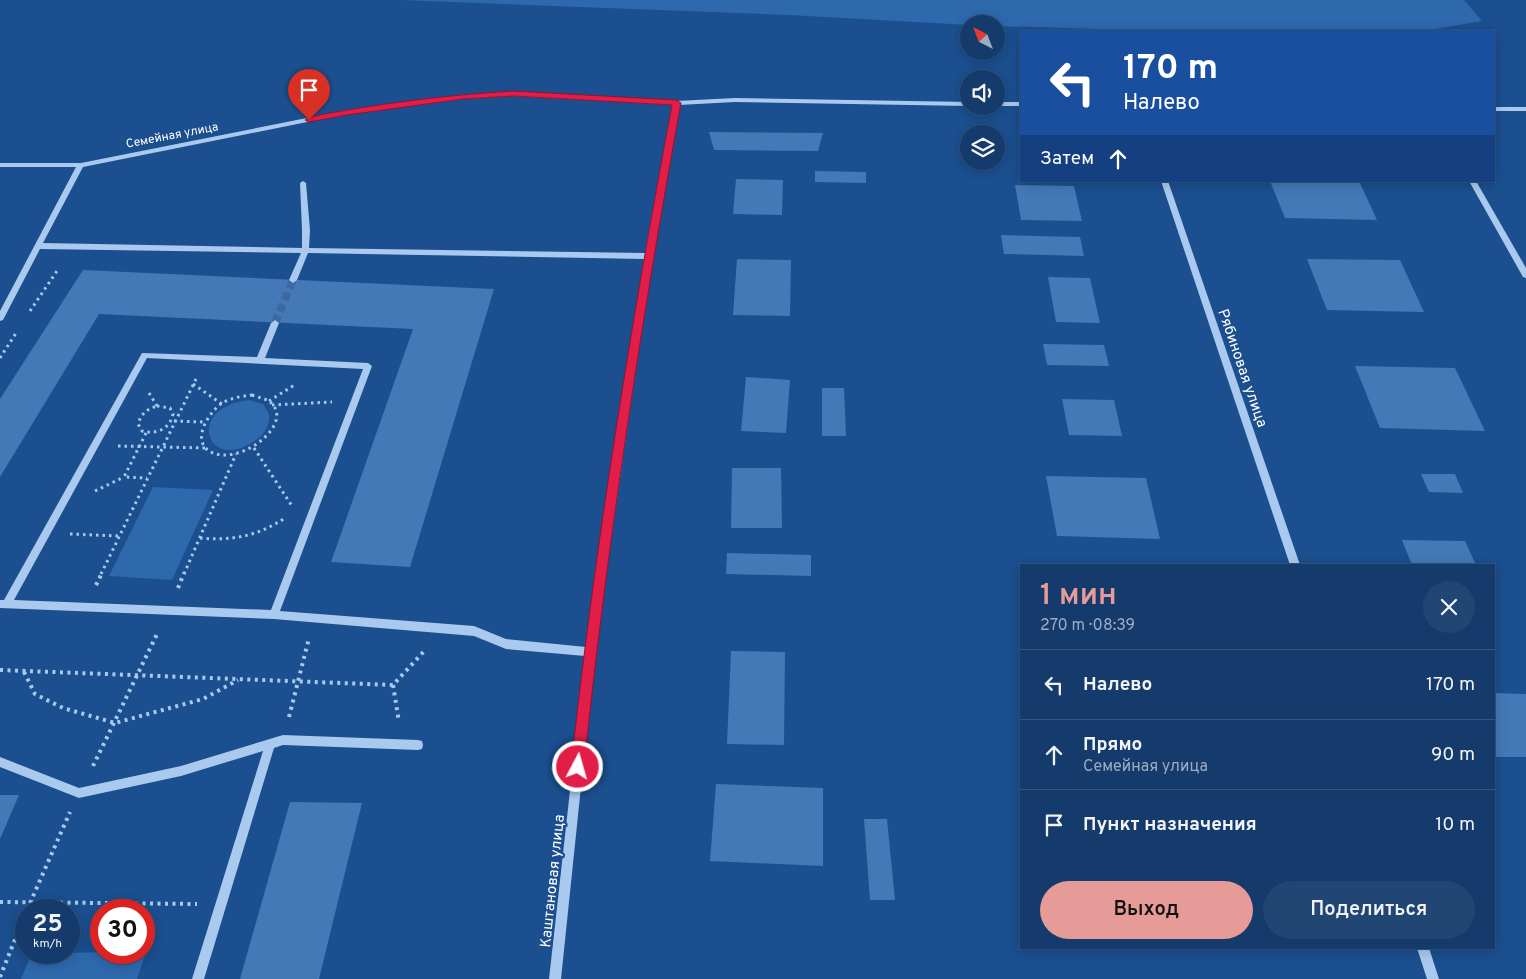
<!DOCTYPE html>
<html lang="ru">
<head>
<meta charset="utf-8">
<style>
	:root { --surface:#143b6b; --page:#214673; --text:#f1f3f6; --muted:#9dadc1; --line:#33557e; --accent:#e69b98 }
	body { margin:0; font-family:Overpass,sans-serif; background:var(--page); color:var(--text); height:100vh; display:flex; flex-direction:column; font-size:19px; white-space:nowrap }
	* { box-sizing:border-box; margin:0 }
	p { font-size:16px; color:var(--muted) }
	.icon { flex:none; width:28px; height:28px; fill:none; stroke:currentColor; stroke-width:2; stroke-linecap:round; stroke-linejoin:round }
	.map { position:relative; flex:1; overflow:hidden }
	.panel { position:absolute; left:1020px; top:564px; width:475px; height:385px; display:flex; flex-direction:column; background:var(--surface); border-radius:0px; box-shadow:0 2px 12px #0003,0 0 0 1px var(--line) }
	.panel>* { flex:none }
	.banner { position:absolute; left:1020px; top:30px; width:475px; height:152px; border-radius:0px; box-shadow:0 2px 12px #0003,0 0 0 1px var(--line); background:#1a4fa0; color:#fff; overflow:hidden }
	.needle { width:32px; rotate:318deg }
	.buttons { position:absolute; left:960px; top:15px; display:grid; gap:10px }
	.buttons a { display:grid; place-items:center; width:45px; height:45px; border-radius:50%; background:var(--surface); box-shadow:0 2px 12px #0003,0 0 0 1px var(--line); font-size:25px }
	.speed { position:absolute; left:15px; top:899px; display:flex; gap:10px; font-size:25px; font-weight:700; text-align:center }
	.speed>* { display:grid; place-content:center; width:65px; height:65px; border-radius:50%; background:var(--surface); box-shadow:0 2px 12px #0003,0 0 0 1px var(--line); line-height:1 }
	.speed small { font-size:12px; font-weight:400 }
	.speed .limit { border:8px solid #d22; background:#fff; color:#111 }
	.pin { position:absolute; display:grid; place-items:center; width:42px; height:42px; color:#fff; margin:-51px -21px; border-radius:50% 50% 50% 0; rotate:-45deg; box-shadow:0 0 5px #0007 }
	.pin .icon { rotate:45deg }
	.me { position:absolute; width:55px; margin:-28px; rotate:6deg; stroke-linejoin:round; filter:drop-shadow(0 0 4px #0008) }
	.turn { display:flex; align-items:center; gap:18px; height:105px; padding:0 20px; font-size:22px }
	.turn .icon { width:65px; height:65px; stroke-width:2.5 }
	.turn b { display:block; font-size:35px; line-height:42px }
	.then { display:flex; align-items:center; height:48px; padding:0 20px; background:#0003; gap:10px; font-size:19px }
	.round { display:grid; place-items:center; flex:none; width:52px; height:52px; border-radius:26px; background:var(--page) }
	.overview { display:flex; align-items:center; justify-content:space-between; height:85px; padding:0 20px }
	h1 { font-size:30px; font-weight:600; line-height:38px; color:var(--accent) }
	.cta { display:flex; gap:10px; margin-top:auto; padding:10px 20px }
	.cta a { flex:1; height:58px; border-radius:30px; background:var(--accent); color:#111; font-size:20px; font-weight:600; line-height:58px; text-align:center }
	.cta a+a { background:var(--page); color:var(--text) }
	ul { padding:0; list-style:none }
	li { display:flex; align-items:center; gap:15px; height:70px; padding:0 20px; border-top:1px solid var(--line) }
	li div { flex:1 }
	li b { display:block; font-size:19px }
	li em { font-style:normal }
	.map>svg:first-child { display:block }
</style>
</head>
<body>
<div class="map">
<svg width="1526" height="979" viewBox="0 0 1526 979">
	<rect width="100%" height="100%" fill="#1b4f8f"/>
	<g fill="#2e69ad">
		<polygon points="400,0 1464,0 1482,21 1424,31 1164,31 996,26 996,24 969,25 789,15"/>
		<path d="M249 400 263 404 269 414C270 425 265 434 256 440 206 475 184 407 249 400Z"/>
		<polygon points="153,487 213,490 172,580 109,576"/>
		<polygon points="146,952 137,979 21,979 32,953"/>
	</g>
	<g fill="#4478b7">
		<polygon points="709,132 823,133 818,151 714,150"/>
		<polygon points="815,171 866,172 866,183 815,182"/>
		<polygon points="736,179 783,180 782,215 733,214"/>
		<polygon points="1270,181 1359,181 1377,220 1285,218"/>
		<polygon points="1015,185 1074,186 1082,221 1021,220"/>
		<polygon points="1001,235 1080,237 1084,256 1004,254"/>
		<polygon points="737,259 791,260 790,316 733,315"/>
		<polygon points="1307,259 1400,260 1424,312 1327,310"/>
		<polygon points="83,270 494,289 410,567 331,562 413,329 99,314 0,477 0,399"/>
		<polygon points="1048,277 1090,278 1100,323 1056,322"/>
		<polygon points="1043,344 1104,345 1109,366 1047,365"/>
		<polygon points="1355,366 1455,368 1485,431 1380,428"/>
		<polygon points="746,377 790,380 786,433 741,431"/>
		<polygon points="822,388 844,388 846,436 822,436"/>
		<polygon points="1062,399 1114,400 1122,436 1069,435"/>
		<polygon points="732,468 781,468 782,528 731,528"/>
		<polygon points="1421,474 1455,474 1463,493 1429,492"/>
		<polygon points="1046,476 1146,478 1160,539 1057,536"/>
		<polygon points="1402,540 1465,541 1476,565 1412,565"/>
		<polygon points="727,553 811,555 811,576 726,574"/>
		<polygon points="731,651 785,652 784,745 727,744"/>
		<polygon points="1494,693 1526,694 1526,757 1494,757"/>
		<polygon points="716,784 823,788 823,866 710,861"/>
		<polygon points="0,795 19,795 0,839"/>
		<polygon points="290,802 362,803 319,979 240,979"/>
		<polygon points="864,819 887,819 895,900 870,900"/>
	</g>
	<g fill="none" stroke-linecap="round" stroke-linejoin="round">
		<polyline stroke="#3d69a0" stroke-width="8" stroke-dasharray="8 4.5" stroke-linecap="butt" points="275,323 293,280"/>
		<g stroke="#a9c9ee" stroke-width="3" stroke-dasharray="2.5 4" stroke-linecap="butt">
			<polyline points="30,311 59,268"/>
			<polyline points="0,358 16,333"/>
			<polyline points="193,384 222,404"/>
			<polyline points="149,393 157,406"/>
			<path d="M252 395C257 397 262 398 267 400 299 419 245 465 213 453 189 443 208 413 222 403 231 398 242 396 252 395Z"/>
			<polyline points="269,401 296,384"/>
			<polyline points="272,405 332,402"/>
			<path d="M157 406 170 408 173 414C170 429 156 435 142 431L138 424C141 414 147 409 157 406Z"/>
			<polyline points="174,421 204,422"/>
			<polyline points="146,433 124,477 147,478"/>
			<polyline points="118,446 206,448"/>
			<polyline points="254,448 292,506"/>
			<polyline points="95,491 124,477"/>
			<polyline points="70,534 119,536"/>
			<path d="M200 538C232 541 258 536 285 518"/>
			<polyline points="101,574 196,379"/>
			<polyline points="184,574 236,454"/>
		</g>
		<g stroke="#a9c9ee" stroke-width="4" stroke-dasharray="3 4.5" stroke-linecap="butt">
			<polyline points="96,585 102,573"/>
			<polyline points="178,588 184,573"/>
			<polyline points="0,670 393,685 426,649"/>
			<polyline points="24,672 35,694 63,708 115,723 203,699 238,680"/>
			<polyline points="393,685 399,722"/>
			<polyline points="289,717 309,638"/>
			<polyline points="93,766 158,632"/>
			<polyline points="0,902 197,904"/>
			<polyline points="27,910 70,812"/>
			<polyline points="0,977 26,912"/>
		</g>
		<g fill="#a9c9ee" fill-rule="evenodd">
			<path d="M514 92 676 101 735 98 969 102V106L735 102 679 105 652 256 595 652 561 979H549L585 656 506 649 474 636 274 619 0 608V600H4L142 353 257 357 271 323 275 320 279 323 265 358 368 363 372 366 280 611 474 626 506 639 586 647 644 259 308 253 297 280 293 283 289 280 301 253 40 249 3 320 0 321V311L76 167H0V163H81L347 110 463 95ZM514 96 672 105 645 253 309 248 310 230 306 183 303 181 300 183 302 230V248L43 243 83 167 347 114 463 99ZM147 358 363 369 271 610 14 600Z"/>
			<rect x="996" y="102" width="25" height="4"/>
			<rect x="1494" y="107" width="32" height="4"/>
			<polygon points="1161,181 1168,181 1300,565 1290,565"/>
			<polygon points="1469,181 1476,181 1526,268 1526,278 1523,277"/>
			<polygon points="283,735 418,740 422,741 423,745 422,749 418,750 283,745 274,748 204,979 192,979 263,751 181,776 79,798 0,767 0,757 79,788 181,766"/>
			<polygon points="1417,948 1429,948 1439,979 1427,979"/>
		</g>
	</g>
	<path fill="#e11d48" stroke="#92132f" d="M514 91 676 100 681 103C641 323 607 545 584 767L582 772 578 774 573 772 571 767C595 545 631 324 672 105L514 96 463 99 347 115 309 122 305 120 309 117C376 104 445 95 514 91Z"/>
	<g text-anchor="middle" stroke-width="4.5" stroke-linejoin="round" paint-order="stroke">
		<g font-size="12" fill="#fff" stroke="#1b4f8f">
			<text transform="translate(172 135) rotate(-11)" y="4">Семейная улица</text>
		</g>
		<g font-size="15" fill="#fff" stroke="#1b4f8f">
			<text transform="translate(1243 368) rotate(71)" y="5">Рябиновая улица</text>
			<text transform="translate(552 881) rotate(-84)" y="5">Каштановая улица</text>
		</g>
	</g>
</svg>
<div class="buttons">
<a><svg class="needle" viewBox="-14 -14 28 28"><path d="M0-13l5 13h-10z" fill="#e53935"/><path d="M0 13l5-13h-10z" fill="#9dadc1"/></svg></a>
<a><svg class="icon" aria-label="sound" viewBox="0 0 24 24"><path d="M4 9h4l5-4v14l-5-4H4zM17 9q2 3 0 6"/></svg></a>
<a><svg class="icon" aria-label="layers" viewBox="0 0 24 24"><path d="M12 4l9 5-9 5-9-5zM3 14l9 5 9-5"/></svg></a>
</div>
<div class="speed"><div>25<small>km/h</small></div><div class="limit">30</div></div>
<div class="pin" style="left:309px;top:120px;background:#d93025"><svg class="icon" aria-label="arrive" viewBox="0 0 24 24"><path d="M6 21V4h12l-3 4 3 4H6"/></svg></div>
<svg class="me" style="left:578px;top:767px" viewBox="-20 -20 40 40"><circle r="17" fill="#e11d48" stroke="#fff" stroke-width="3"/><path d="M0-11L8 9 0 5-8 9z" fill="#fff"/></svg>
<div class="banner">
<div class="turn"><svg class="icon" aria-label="left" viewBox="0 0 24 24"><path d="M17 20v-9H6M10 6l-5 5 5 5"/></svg><div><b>170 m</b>Налево</div></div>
<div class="then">Затем<svg class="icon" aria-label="ahead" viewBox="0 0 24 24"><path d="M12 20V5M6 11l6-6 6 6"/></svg></div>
</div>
<section class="panel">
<div class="overview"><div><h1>1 мин</h1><p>270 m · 08:39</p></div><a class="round"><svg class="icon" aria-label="close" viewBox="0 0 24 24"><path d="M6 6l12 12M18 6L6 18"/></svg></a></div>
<ul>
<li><svg class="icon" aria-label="left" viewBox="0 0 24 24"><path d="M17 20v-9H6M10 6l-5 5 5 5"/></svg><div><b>Налево</b></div><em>170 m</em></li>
<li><svg class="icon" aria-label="ahead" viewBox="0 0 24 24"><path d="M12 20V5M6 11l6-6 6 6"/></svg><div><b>Прямо</b><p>Семейная улица</p></div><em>90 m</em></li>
<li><svg class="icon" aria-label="arrive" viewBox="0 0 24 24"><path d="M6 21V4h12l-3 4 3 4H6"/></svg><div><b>Пункт назначения</b></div><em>10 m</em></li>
</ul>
<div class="cta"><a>Выход</a><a>Поделиться</a></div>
</section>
</div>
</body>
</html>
